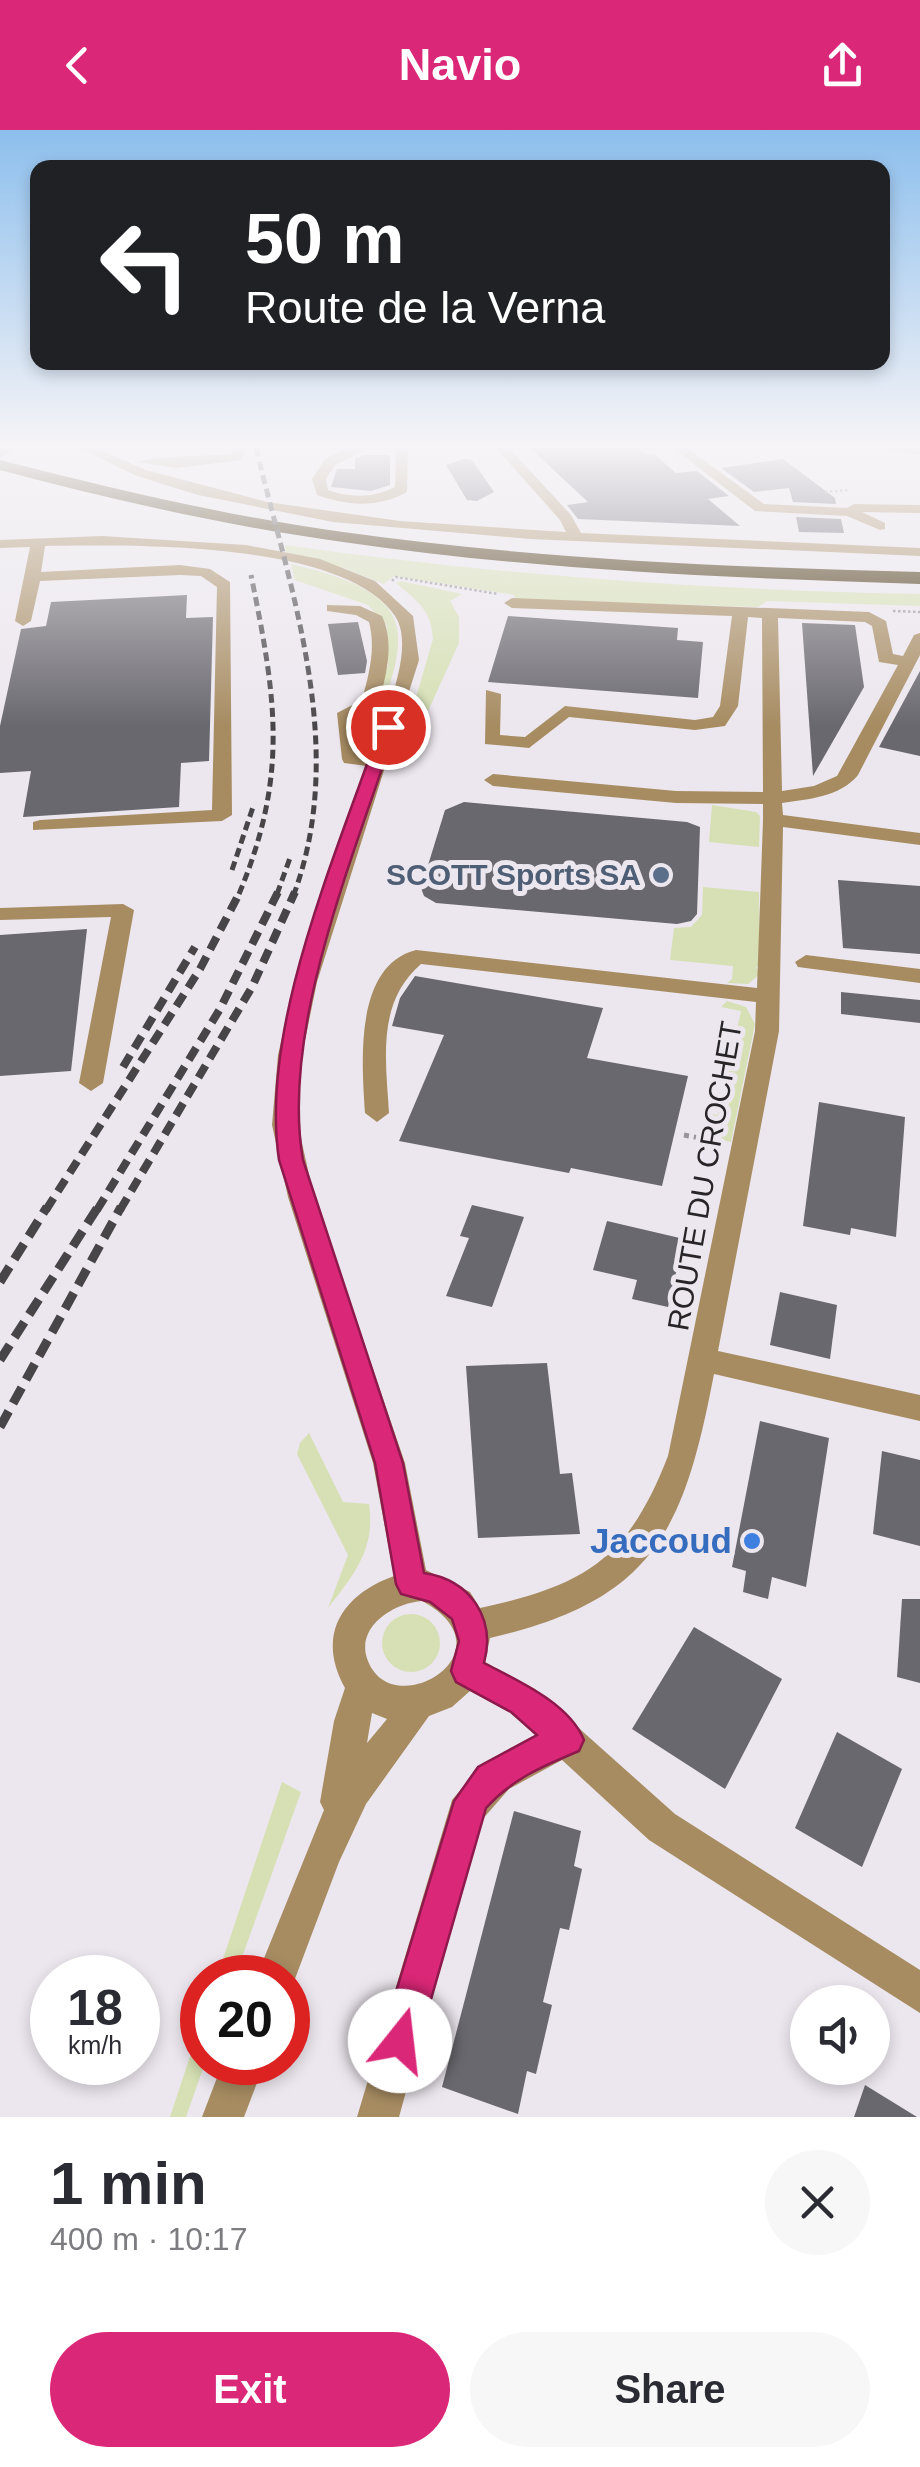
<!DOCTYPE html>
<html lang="en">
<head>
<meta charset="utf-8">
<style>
	:root { --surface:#fff; --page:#f7f7f7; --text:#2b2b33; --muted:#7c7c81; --accent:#db2777 }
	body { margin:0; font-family:Helvetica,sans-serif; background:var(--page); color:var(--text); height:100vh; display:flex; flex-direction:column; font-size:38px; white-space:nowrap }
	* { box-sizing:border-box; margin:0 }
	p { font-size:32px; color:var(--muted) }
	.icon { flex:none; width:55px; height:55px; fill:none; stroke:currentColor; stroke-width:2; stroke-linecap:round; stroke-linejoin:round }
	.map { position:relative; height:1987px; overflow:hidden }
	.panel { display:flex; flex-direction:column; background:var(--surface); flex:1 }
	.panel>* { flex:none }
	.banner { position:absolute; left:30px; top:30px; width:860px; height:210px; border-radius:20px; box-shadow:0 5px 15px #0003; background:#202124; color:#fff; overflow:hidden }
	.controls { position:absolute; left:790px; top:1855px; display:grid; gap:20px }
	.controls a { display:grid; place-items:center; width:100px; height:100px; border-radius:50%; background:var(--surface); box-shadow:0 5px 15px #0003; font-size:50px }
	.speed { position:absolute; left:30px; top:1825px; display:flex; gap:20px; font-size:50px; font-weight:700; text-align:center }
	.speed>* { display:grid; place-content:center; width:130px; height:130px; border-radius:50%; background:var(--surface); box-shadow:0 5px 15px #0003; line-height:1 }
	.speed small { font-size:25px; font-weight:400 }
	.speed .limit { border:15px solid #d22; background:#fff; color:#111 }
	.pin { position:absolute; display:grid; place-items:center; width:85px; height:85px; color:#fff; margin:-42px; border:5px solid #fff; border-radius:50%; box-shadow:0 2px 10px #0007 }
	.me { position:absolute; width:110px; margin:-55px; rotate:16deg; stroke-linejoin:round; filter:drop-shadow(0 0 8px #0008) }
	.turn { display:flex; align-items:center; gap:35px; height:210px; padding:0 50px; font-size:45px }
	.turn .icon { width:130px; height:130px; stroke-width:2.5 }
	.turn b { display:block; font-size:70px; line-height:85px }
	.round { display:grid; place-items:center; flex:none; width:105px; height:105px; border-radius:52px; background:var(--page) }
	.summary { display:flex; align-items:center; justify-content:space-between; height:170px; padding:0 50px }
	h1 { font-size:60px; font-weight:800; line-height:75px }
	.action { display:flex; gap:20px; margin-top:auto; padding:20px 50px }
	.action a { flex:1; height:115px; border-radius:60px; background:var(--accent); color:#fff; font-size:40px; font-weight:800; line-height:115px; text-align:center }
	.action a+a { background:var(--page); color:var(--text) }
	header { display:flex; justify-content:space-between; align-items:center; height:130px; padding:0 50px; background:var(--accent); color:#fff; font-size:45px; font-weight:800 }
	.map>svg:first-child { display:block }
</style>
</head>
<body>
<header><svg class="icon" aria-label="back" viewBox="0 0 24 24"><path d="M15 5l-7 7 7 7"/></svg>Navio<svg class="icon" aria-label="share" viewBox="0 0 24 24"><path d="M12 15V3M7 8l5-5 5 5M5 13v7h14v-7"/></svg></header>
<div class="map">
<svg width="920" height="1987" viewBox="0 0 920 1987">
	<rect width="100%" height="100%" fill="#ece7ee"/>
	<g fill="#d6e0b4">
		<path d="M285 415C496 445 706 460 920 464V476L767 471 758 477 515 469 514 465 394 446 384 454 341 437 286 423Z"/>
		<path d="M291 434C435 467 405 511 366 623L361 620 388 535 387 496 368 475 295 450Z"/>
		<path d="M401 451 462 464 450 471 459 487V513L403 636 397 633 433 509C431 479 418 472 396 453Z"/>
		<polygon points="712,675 756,682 760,686 759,717 709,712"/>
		<polygon points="703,757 759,762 760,836 756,837 760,844 748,854 727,853 732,849 733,836 670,830 674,798 691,797 702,785"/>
		<polygon points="727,871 746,877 755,894 731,1012 704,1006 709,984 718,985 741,881 721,877"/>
		<path d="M309 1303 343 1372 369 1374C376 1418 354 1445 328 1478L348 1425 297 1324 300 1313Z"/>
		<circle cx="411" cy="1513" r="29"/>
		<polygon points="282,1652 301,1662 235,1847 217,1847"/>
		<polygon points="202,1890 205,1933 186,1987 170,1987"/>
	</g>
	<g fill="#69686e">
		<polygon points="530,318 638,318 646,325 654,324 676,343 697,341 729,366 708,369 740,396 578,389 567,375 588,372"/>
		<polygon points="363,325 390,325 390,355 371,361 331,357 337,339 355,339 355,329"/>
		<polygon points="464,329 472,330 494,362 477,371 467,370 446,335"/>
		<polygon points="783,329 835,368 836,374 793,372 789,358 754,362 721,338"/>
		<polygon points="796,387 841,389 844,403 799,402"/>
		<polygon points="187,465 186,488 213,487 209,631 181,633 179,677 23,687 31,641 0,643 0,596 21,499 46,496 51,472"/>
		<polygon points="508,486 678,498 677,510 703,512 698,568 488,552"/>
		<polygon points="358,492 367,531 365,543 338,545 328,494"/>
		<polygon points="802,493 855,495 864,557 813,646"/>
		<polygon points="920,541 920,626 879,617"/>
		<polygon points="464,672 687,692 700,697 697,784 691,791 677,794 436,773 424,766 421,758 445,680"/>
		<polygon points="838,750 920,756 920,824 843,818"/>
		<polygon points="87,799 71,941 0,946 0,805"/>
		<polygon points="415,846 603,878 587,928 688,946 662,1056 571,1038 569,1043 399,1011 444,905 392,896 400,868"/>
		<polygon points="841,862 920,870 920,893 841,884"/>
		<polygon points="819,972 905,987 896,1107 851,1098 850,1105 803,1096"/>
		<polygon points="472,1075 524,1087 492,1177 446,1166 469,1108 460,1106"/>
		<polygon points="607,1091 684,1109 668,1177 632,1169 637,1150 593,1140"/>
		<polygon points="780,1162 837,1175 830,1229 770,1215"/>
		<polygon points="547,1233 560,1344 572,1343 580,1404 478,1408 466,1236"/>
		<polygon points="760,1291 829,1308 806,1457 772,1447 768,1469 743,1462 746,1441 732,1437"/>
		<polygon points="882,1321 920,1330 920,1416 873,1404"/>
		<polygon points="902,1469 920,1469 920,1553 897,1547"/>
		<polygon points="694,1497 782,1549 725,1659 632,1599"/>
		<polygon points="837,1602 902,1639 862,1737 795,1698"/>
		<polygon points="514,1681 581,1701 574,1736 582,1739 569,1800 560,1798 543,1872 552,1875 536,1944 527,1941 518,1984 442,1957"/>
		<polygon points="865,1955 917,1987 854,1987"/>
	</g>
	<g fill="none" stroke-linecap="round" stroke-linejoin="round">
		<g stroke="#989499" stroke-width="2.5" stroke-dasharray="2.5 2.5" stroke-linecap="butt">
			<polyline points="825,362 849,360"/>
			<polyline points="392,451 396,447 498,464"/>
			<polyline points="893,481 920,482"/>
		</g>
		<polyline stroke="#989499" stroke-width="5" stroke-dasharray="5 5" stroke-linecap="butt" points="684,1005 720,1012"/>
		<g fill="#a78c62" fill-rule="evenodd">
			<polygon points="17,318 0,328 0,319"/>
			<polygon points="79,318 96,318 146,340 267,372 400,391 566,402 560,390 496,318 509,318 571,385 581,403 920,418 920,426 530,409 333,392 198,365 137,346"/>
			<path d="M234 318H246L242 330 176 338 138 332C148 326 213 326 232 324Z"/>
			<path d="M348 318H360L361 322 335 335 326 349 328 360C350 368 374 368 395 357L396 318H408L407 362C379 378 347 376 317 365L312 349 325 329Z"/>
			<polygon points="673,318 687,318 764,374 847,378 854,374 920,375 920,383 862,382 885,393 885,399 880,400 847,386 755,381"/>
			<polygon points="877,318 920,318 920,325"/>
			<path d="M102 406 246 415 320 429 375 451 413 486 419 530 317 852 302 925 298 995 314 1067 405 1333 426 1440 470 1462 480 1478C586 1455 628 1429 668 1326L755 901 756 872 421 834C376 873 386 930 389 983L377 992 365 983C362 935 353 836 416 820L757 858 763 690V674L676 673 493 656 484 650 493 644 676 661 763 662 762 488 748 487 738 576 725 596 695 600 569 587 529 618 485 614 486 560 501 564 500 605 525 607 565 576 695 590 713 587 720 576 732 486 512 478 504 473 512 468 869 482 886 491 893 524 903 526 914 505 920 503V525L858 645C840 667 809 669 782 673L783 685 920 703V715L783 697 779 901 718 1221 920 1265V1291L714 1244C684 1400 655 1470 490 1508L485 1532 535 1559 675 1684 920 1840V1883L649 1710 562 1630 509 1659 481 1691 399 1987H357L452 1670 483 1633 535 1605 511 1583 470 1561 452 1577 429 1586 366 1674 339 1732 290 1862 288 1848H256L324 1680 320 1672 334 1591 345 1558C316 1506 341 1465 394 1446L373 1333 288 1067 272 995 278 925 295 852 367 636 344 633 342 629 337 583 362 570C369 544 376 519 369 492L356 485 327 481V475L360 476 382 486C395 514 386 544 379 573L355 586 360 624 371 625C382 591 417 519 395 486 345 410 128 415 45 416L41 442 180 435 210 439 230 452 232 685 222 691 33 700V692L40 690 212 680 217 457 201 446 180 445 40 451 31 491 23 496 15 491 30 417 0 418V410ZM778 488 865 492 872 496 879 532 898 535 837 646 814 656 782 661ZM422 1471C515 1521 393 1595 368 1531 354 1497 394 1473 422 1471ZM372 1583 387 1589 367 1613Z"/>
			<polygon points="123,774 134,780 103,953 91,961 79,953 111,787 0,790 0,778"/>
			<polygon points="806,825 920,839 920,853 798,837 795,832"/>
			<polygon points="223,1932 265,1932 244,1987 202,1987"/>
		</g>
		<path fill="#412d07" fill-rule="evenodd" d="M0 330C114 359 227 386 343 402 534 429 727 437 920 442V454C727 448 534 440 343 412 227 396 113 370 0 340Z"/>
		<g stroke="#474548" stroke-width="5" stroke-dasharray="9 5" stroke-linecap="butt">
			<path d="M256 318C291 463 348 617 294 764"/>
			<polyline points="232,740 254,674"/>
			<path d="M239 764C289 644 276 568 251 445"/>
			<polyline points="277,764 290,728"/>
		</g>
		<g stroke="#474548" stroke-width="8" stroke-dasharray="14 8" stroke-linecap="butt">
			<polyline points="123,937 195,817"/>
			<polyline points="46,1080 200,839 240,762"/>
			<polyline points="97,1080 220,879 278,762"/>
			<polyline points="120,1080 252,857 295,762"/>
		</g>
		<g stroke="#474548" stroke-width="9" stroke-dasharray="18 9" stroke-linecap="butt">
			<polyline points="0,1152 47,1077"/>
			<polyline points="0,1230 98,1077"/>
			<polyline points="0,1297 121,1077"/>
		</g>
	</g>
	<linearGradient id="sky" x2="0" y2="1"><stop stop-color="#8dbfed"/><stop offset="0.53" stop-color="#f6f4f7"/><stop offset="1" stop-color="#f6f4f7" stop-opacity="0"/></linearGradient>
	<rect width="920" height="596" fill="url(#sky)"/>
	<path fill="#db2777" stroke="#8e194d" stroke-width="2.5" d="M388 592 396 597C355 724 280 898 303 1030L403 1333 424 1443C471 1450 496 1489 484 1533 518 1551 569 1573 584 1610L579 1621C543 1636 512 1649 486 1678L419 1911 413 1924 400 1930 386 1924 381 1911 454 1671 478 1637 537 1605 511 1582 456 1552 451 1541 459 1511 452 1489 430 1472 401 1464 396 1454 375 1333 279 1030C259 897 337 724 380 597Z"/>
	<circle fill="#5c6f8a" stroke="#ece7ee" stroke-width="4" cx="661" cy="745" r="10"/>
	<circle fill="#3f7fe0" stroke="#ece7ee" stroke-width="4" cx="752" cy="1411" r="10"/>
	<g text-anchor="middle" stroke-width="10" stroke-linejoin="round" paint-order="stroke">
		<g font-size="30" font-weight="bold" fill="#4e5e75" stroke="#ece7ee" text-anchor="end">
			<text x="641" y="755">SCOTT Sports SA</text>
		</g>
		<g font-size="30" fill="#272528" stroke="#ece7ee">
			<text transform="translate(705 1046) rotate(-80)" y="10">ROUTE DU CROCHET</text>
		</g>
		<g font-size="35" font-weight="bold" fill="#366cbe" stroke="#ece7ee" text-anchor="end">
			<text x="732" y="1423">Jaccoud</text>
		</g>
	</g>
</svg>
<div class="controls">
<a><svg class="icon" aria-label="sound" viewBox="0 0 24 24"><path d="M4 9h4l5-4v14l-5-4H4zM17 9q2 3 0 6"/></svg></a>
</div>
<div class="speed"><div>18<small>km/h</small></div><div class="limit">20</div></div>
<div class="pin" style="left:388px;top:597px;background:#d93025"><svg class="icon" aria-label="arrive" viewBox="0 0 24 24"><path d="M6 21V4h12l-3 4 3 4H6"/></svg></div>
<svg class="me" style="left:400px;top:1911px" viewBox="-20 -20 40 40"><circle r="19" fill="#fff"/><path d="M0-13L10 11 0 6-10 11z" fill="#db2777"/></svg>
<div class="banner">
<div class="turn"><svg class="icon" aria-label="left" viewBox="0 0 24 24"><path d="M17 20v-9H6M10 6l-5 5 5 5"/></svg><div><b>50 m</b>Route de la Verna</div></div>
</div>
</div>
<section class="panel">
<div class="summary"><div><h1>1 min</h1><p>400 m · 10:17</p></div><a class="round"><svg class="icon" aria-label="close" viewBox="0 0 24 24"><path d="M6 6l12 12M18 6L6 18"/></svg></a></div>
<div class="action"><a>Exit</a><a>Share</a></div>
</section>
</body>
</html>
